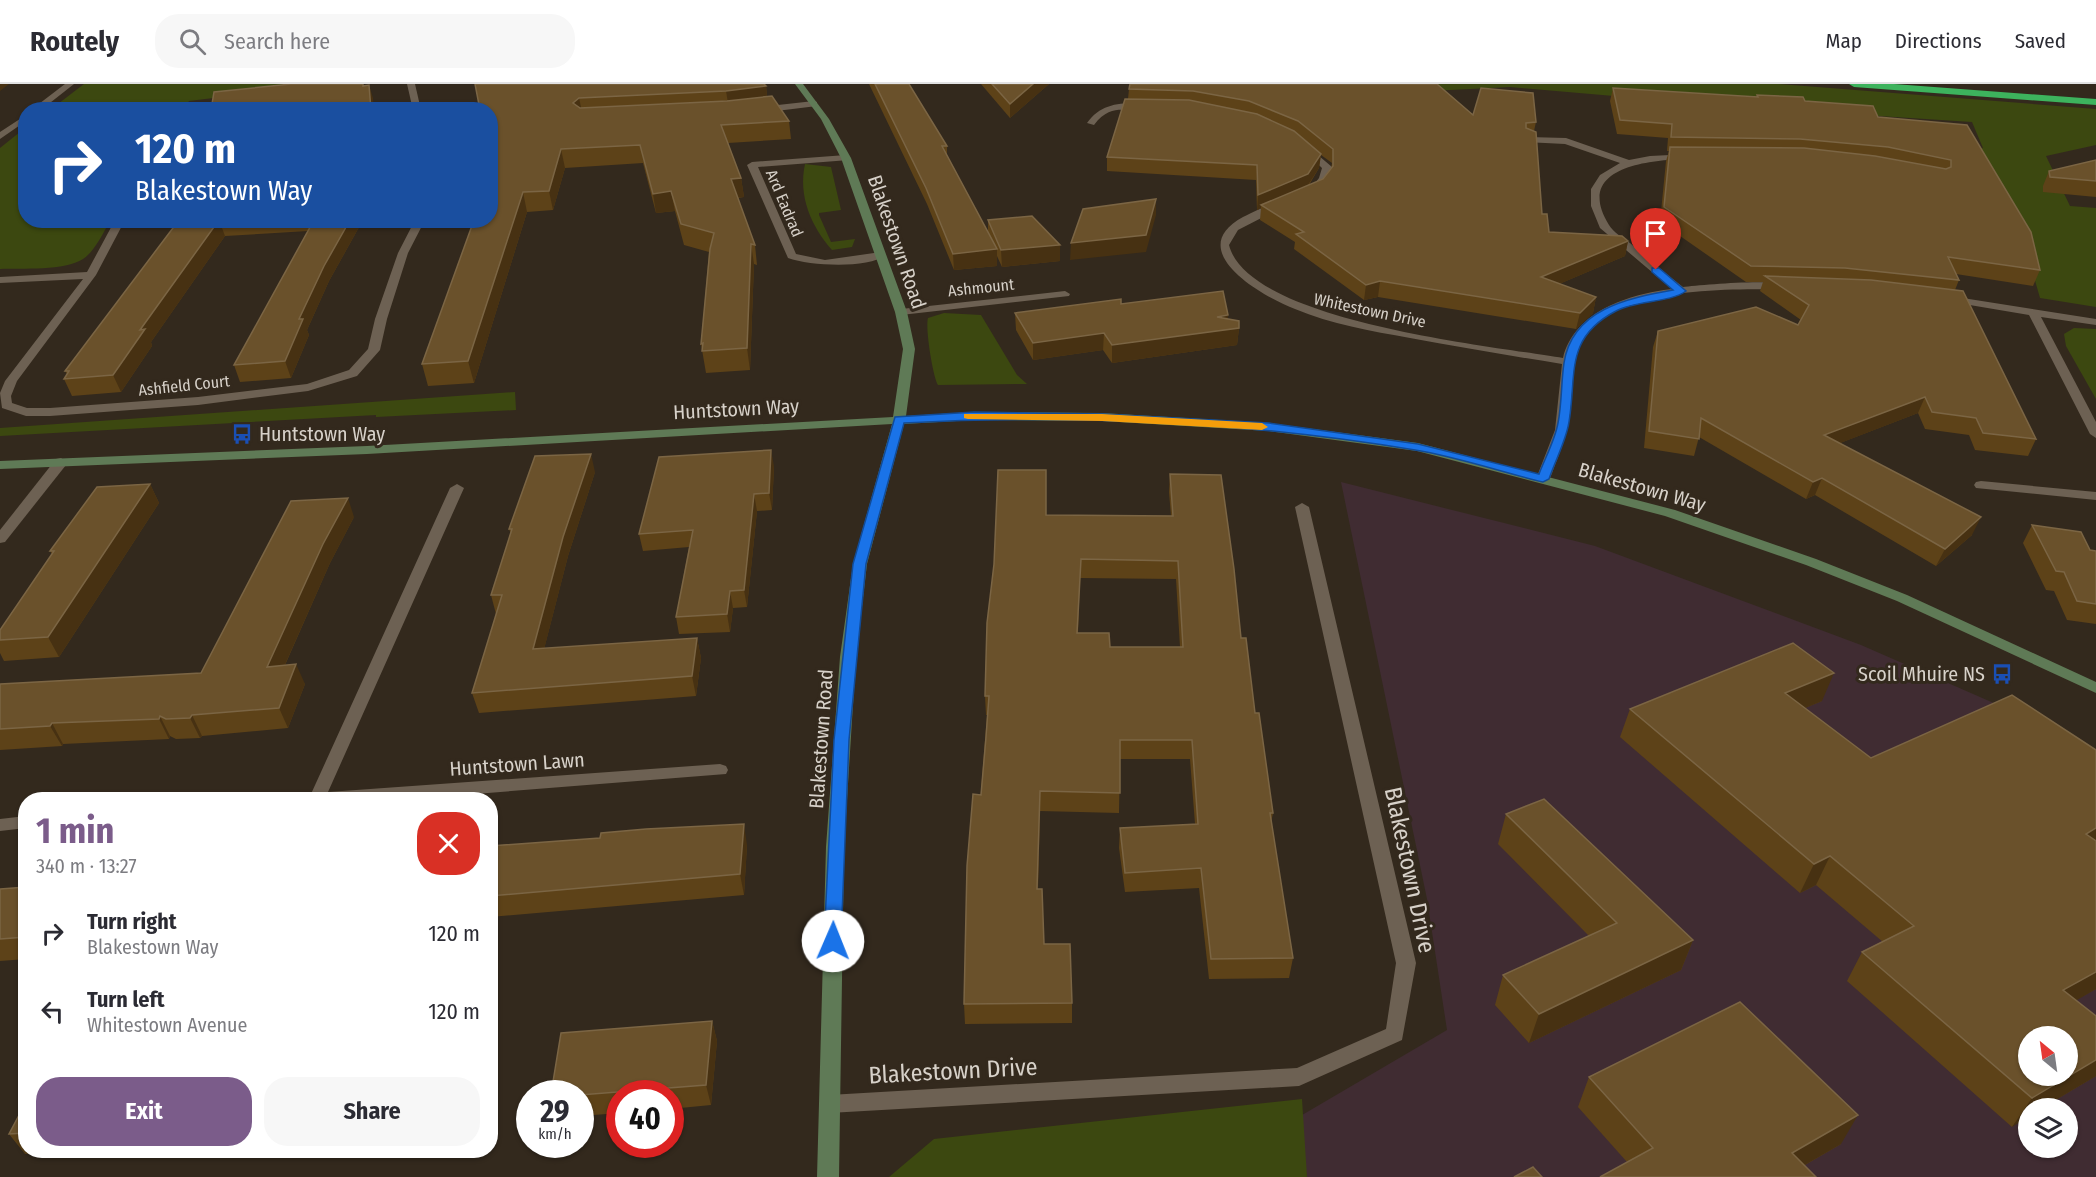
<!DOCTYPE html>
<html lang="en">
<head>
<meta charset="utf-8">
<style>
	:root { --surface:#fff; --page:#f7f7f7; --text:#2b2b33; --muted:#7c7c81; --line:#e1e1e2; --accent:#7b5c8a }
	body { margin:0; font-family:"Fira Sans Condensed",sans-serif; background:var(--page); color:var(--text); height:100vh; display:flex; flex-direction:column; font-size:22px; white-space:nowrap }
	* { box-sizing:border-box; margin:0 }
	p { font-size:20px; color:var(--muted) }
	.icon { flex:none; width:33px; height:33px; fill:none; stroke:currentColor; stroke-width:2; stroke-linecap:round; stroke-linejoin:round }
	.map { position:relative; flex:1; overflow:hidden }
	.drawer { position:absolute; left:18px; top:708px; width:480px; height:366px; display:flex; flex-direction:column; background:var(--surface); border-radius:24px; box-shadow:0 2px 4px #0004 }
	.drawer>* { flex:none }
	.guide { position:absolute; left:18px; top:18px; width:480px; height:126px; border-radius:24px; box-shadow:0 2px 4px #0004; background:#1a4fa0; color:#fff; overflow:hidden }
	.needle { width:39px; rotate:331deg }
	.fabs { position:absolute; left:2018px; top:942px; display:grid; gap:12px }
	.fabs a { display:grid; place-items:center; width:60px; height:60px; border-radius:50%; background:var(--surface); box-shadow:0 2px 4px #0004; font-size:30px }
	.speed { position:absolute; left:516px; top:996px; display:flex; gap:12px; font-size:30px; font-weight:700; text-align:center }
	.speed>* { display:grid; place-content:center; width:78px; height:78px; border-radius:50%; background:var(--surface); box-shadow:0 2px 4px #0004; line-height:1 }
	.speed small { font-size:15px; font-weight:400 }
	.speed .limit { border:9px solid #d22; background:#fff; color:#111 }
	.pin { position:absolute; display:grid; place-items:center; width:51px; height:51px; color:#fff; margin:-62px -26px; border-radius:50% 50% 50% 0; rotate:-45deg; box-shadow:0 0 6px #0007 }
	.pin .icon { rotate:45deg }
	.me { position:absolute; width:66px; margin:-33px; rotate:1deg; stroke-linejoin:round; filter:drop-shadow(0 0 4px #0008) }
	.turn { display:flex; align-items:center; gap:21px; height:126px; padding:0 18px; font-size:27px }
	.turn .icon { width:78px; height:78px; stroke-width:2.5 }
	.turn b { display:block; font-size:42px; line-height:51px }
	.round { display:grid; place-items:center; flex:none; width:63px; height:63px; border-radius:24px; background:var(--page) }
	.summary { display:flex; align-items:center; justify-content:space-between; height:102px; padding:0 18px }
	h1 { font-size:36px; font-weight:700; line-height:45px; color:var(--accent) }
	.button { display:flex; gap:12px; margin-top:auto; padding:12px 18px }
	.button a { flex:1; height:69px; border-radius:24px; background:var(--accent); color:#fff; font-size:24px; font-weight:700; line-height:69px; text-align:center }
	.button a+a { background:var(--page); color:var(--text) }
	ul { padding:0; list-style:none }
	li { display:flex; align-items:center; gap:18px; height:78px; padding:0 18px }
	li div { flex:1 }
	li b { display:block; font-size:22px }
	li em { font-style:normal }
	header { display:flex; align-items:center; gap:36px; box-sizing:border-box; height:84px; padding:0 30px; background:var(--surface); border-bottom:2px solid var(--line) }
	header strong { font-size:28px }
	nav { display:flex; gap:33px; margin-inline-start:auto; font-size:21px }
	.search { width:420px; height:54px; background:var(--page); display:flex; align-items:center; gap:15px; box-sizing:border-box; padding:0 21px; border-radius:24px; color:var(--muted); font-size:22px }
	.map>svg:first-child { display:block }
</style>
</head>
<body>
<header>
<strong>Routely</strong>
<div class="search"><svg class="icon" aria-label="search" viewBox="0 0 24 24"><circle cx="10" cy="10" r="6"/><path d="M15 15l6 6"/></svg>Search here</div>
<nav><a>Map</a><a>Directions</a><a>Saved</a></nav>
</header>
<div class="map">
<svg width="2096" height="1093" viewBox="0 0 2096 1093">
	<rect width="100%" height="100%" fill="#33291d"/>
	<path fill="#402c32" fill-rule="evenodd" d="M1341 398 1595 462 1861 561 1996 620 2096 679V1093H1307L1297 1034 1447 946 1427 815ZM2028 952H2067V992H2028ZM2028 1024H2067V1064H2028Z"/>
	<g fill="#3c4810">
		<polygon points="84,0 327,0 189,17 184,25 50,26"/>
		<polygon points="1328,0 1779,0 2096,25 2096,61 2046,72 2070,122 2096,124 2096,223 2040,214 2030,179 1976,65 1983,64 1972,38 1753,24 1510,3 1391,9"/>
		<path d="M25 44 26 136 110 137C103 149 95 167 83 175 65 187 22 184 0 185V64Z"/>
		<path d="M805 80 831 83 841 126 819 129V131L831 158 855 155 852 163 832 166C811 142 798 112 805 80Z"/>
		<path d="M944 229 981 231 1017 291 1027 300 938 301C933 293 925 244 928 234Z"/>
		<polygon points="2074,244 2096,245 2096,315 2066,262 2064,250"/>
		<polygon points="515,308 516,326 376,333 376,331 0,352 0,344"/>
		<polygon points="1302,1015 1307,1093 889,1093 934,1055"/>
	</g>
	<g fill="none" stroke-linecap="round" stroke-linejoin="round">
		<g fill="#6d6153" fill-rule="evenodd">
			<polygon points="65,0 74,0 41,26 31,26"/>
			<polygon points="407,0 415,0 421,26 413,26"/>
			<polygon points="814,17 817,18 817,22 760,29 756,26 760,23"/>
			<path d="M1135 19 1146 22C1129 33 1114 15 1094 41L1087 39C1099 22 1115 19 1135 19Z"/>
			<polygon points="26,31 26,37 0,55 0,48"/>
			<path d="M1528 53 1566 54 1629 76 1650 72 1690 70V74L1687 75C1649 76 1573 83 1609 141 1613 148 1623 154 1630 159 1647 174 1665 189 1683 203 1700 201 1777 194 1787 202L1782 205C1722 206 1593 200 1575 275 1569 314 1572 342 1555 381 1552 388 1551 397 1543 399L1536 395 1555 346 1562 280C1511 272 1460 263 1410 254 1371 247 1331 240 1295 225 1261 212 1182 166 1243 133 1254 128 1270 118 1281 120V124L1238 146 1229 161C1248 238 1494 262 1563 274 1575 227 1629 210 1672 205L1600 144 1591 122V105L1600 91 1620 79 1565 60 1525 58V54Z"/>
			<path d="M1305 60 1332 83C1329 93 1324 105 1314 110L1309 107 1319 94 1322 84 1302 65V61Z"/>
			<path d="M846 71 849 72V76L758 83 796 170 825 176 881 168 886 171C867 185 811 182 788 174L747 81 752 78Z"/>
			<polygon points="115,136 125,136 96,191 17,297 11,312 12,319 27,324 50,324 198,313 307,300 349,286 368,265 375,235 398,169 415,136 425,136 408,169 387,235 380,266 357,292 308,307 198,321 50,332 26,332 2,324 0,309 5,297 83,195 0,199 0,193 87,188"/>
			<polygon points="1065,207 1070,210 1069,212 901,231 895,228 901,225"/>
			<polygon points="1950,212 2096,235 2096,241 2041,233 2096,338 2096,354 2090,350 2029,231 1946,217 1945,215"/>
			<polygon points="61,374 67,378 66,381 5,458 0,459 0,446 56,375"/>
			<polygon points="1981,397 2096,408 2096,416 1976,404 1974,401 1976,398"/>
			<polygon points="457,400 464,404 328,708 720,680 726,682 728,686 726,690 399,716 301,716 303,712 311,710 450,404"/>
			<polygon points="1302,419 1309,423 1416,879 1402,956 1299,1002 829,1029 822,1026 819,1020 822,1014 829,1011 1297,984 1386,945 1396,879 1295,423"/>
			<polygon points="26,732 26,744 0,747 0,735"/>
		</g>
		<polygon fill="#5f7a56" fill-rule="evenodd" points="795,0 803,0 829,35 851,74 907,228 915,265 906,332 974,328 1102,329 1269,339 1418,359 1675,426 1816,475 1907,511 2096,598 2096,609 1897,517 1806,481 1665,432 1417,367 1269,347 1102,337 974,336 904,340 867,480 856,573 844,763 839,1093 817,1093 826,763 840,573 853,480 892,340 367,370 0,385 0,377 367,362 893,333 903,265 895,228 841,74 821,35"/>
		<polygon fill="#3db35d" fill-rule="evenodd" points="1849,0 1894,0 2096,15 2096,21 1854,3"/>
	</g>
	<g fill="#5d4218" fill-rule="evenodd">
		<polygon points="475,0 766,2 767,12 789,37 791,55 728,59 741,94 744,113 738,114 755,161 757,181 754,180 750,286 706,289 701,260 709,168 684,161 675,127 656,129 643,79 565,84 553,126 527,128 474,299 428,302 422,280 492,87"/>
		<polygon points="869,0 909,0 947,62 947,71 988,149 988,136 1060,161 1060,177 1002,183 997,172 997,182 954,186 927,120"/>
		<polygon points="981,0 1049,0 1010,34"/>
		<path d="M1130 0 1473 31 1536 38 1534 47 1542 130 1549 148 1628 157 1625 172 1559 200 1596 213 1593 229 1576 245 1378 213 1364 216 1294 165 1295 158 1260 136 1261 124 1257 126 1256 96 1107 87V73L1128 15 1129 5ZM1321 71 1332 79 1331 84 1323 95 1309 101 1319 84Z"/>
		<polygon points="1613,4 1756,13 1757,11 1805,17 1878,33 1967,41 2040,186 2033,202 1956,190 1959,196 1955,206 2036,355 2028,372 1975,366 1969,351 1925,345 1918,329 1840,359 1972,451 1936,482 1815,411 1806,415 1699,353 1694,372 1644,364 1653,263 1658,247 1798,241 1801,236 1760,207 1763,198 1746,198 1660,138 1666,77 1669,67 1667,67 1668,54 1617,50 1610,17"/>
		<polygon points="2096,76 2096,113 2043,108 2043,102 2049,87"/>
		<polygon points="179,136 363,136 329,197 307,246 309,251 291,294 240,298 234,281 308,147 225,152 151,258 152,262 121,308 72,312 64,295 67,290 65,287"/>
		<polygon points="1121,220 1227,235 1239,244 1237,261 1112,279 1103,266 1033,276 1016,246 1015,229"/>
		<polygon points="774,382 772,426 757,427 747,523 733,524 730,548 679,550 676,533 689,463 643,467 639,450"/>
		<polygon points="595,388 568,472 544,565 697,554 701,574 696,612 479,629 472,609 496,530 491,511 511,450 509,445"/>
		<path d="M1170 390 1241 554 1273 729 1271 739 1293 874 1289 894 1209 895 1199 804 1125 808 1119 764 1120 744 1195 740 1190 675H1120L1119 729 1040 727 1038 805 1044 860 1072 919V939L965 940 964 920 987 631H986L985 612 1046 431 1171 432 1169 408ZM1080 494 1176 495 1180 563H1110L1078 549Z"/>
		<polygon points="150,400 159,419 59,573 4,577 0,569 0,546 52,470 50,467"/>
		<polygon points="354,433 330,479 285,581 305,600 288,644 202,652 200,654 176,655 170,652 169,655 63,660 62,662 0,666 0,600 201,589"/>
		<polygon points="2032,441 2090,466 2096,467 2096,540 2067,536 2054,507 2046,506 2023,459"/>
		<polygon points="1822,617 1805,624 1871,674 2096,666 2096,905 2076,916 2096,992 2042,1024 2028,1024 2012,1043 1847,897 1862,868 1883,858 1816,801 1800,809 1620,653 1630,625"/>
		<polygon points="1506,730 1693,856 1681,886 1529,959 1495,921 1503,891 1589,852 1498,760"/>
		<polygon points="747,761 744,811 490,833 490,762"/>
		<polygon points="26,803 26,875 0,877 0,805"/>
		<polygon points="712,937 717,957 711,1021 670,1025 670,1010 620,1010 620,1029 580,1032 580,1010"/>
		<polygon points="1589,993 1841,1060 1805,1081 1627,1078 1578,1023"/>
		<polygon points="26,1018 26,1066 80,1066 25,1070 9,1050"/>
	</g>
	<g fill="#473112">
		<polygon points="0,0 9,0 0,7"/>
		<polygon points="1033,0 1049,0 1010,34 1010,20"/>
		<polygon points="369,1 373,14 374,26 371,26"/>
		<polygon points="766,2 768,20 729,25 726,7"/>
		<polygon points="579,14 583,32 573,19"/>
		<polygon points="561,65 565,84 553,126 549,107"/>
		<polygon points="1321,70 1319,84 1306,104 1261,121 1261,124 1257,126 1258,111"/>
		<polygon points="741,94 744,113 733,114 731,95"/>
		<polygon points="671,107 675,127 656,129 653,110"/>
		<polygon points="523,108 527,128 474,299 468,277"/>
		<polygon points="1156,115 1156,131 1146,168 1070,176 1071,159"/>
		<polygon points="219,136 225,152 151,258 152,262 121,308 113,291 140,246"/>
		<polygon points="350,136 363,136 329,197 307,246 309,251 291,294 285,277 299,235 324,182"/>
		<polygon points="1628,157 1625,172 1538,209 1541,193"/>
		<polygon points="751,160 754,180 750,286 747,264"/>
		<polygon points="1060,161 1060,177 1002,183 1001,166"/>
		<polygon points="997,165 997,182 954,186 953,170"/>
		<polygon points="1380,197 1378,213 1364,216 1366,201"/>
		<polygon points="1596,213 1593,229 1576,245 1580,229"/>
		<polygon points="1228,231 1227,246 1239,244 1237,261 1112,279 1112,261"/>
		<polygon points="1104,249 1103,266 1033,276 1033,259"/>
		<polygon points="1925,313 1918,329 1817,368 1824,351"/>
		<polygon points="771,366 774,382 772,426 769,409"/>
		<polygon points="591,370 595,388 568,472 539,585 533,565 563,453"/>
		<polygon points="1822,394 1815,411 1806,415 1813,398"/>
		<polygon points="150,400 159,419 59,573 48,553"/>
		<polygon points="754,410 757,427 747,523 744,506"/>
		<polygon points="348,414 354,433 330,479 275,603 267,583 323,460"/>
		<polygon points="1981,433 1972,451 1936,482 1945,465"/>
		<polygon points="730,507 733,524 730,548 727,530"/>
		<polygon points="697,554 701,574 696,612 692,592"/>
		<polygon points="296,580 305,600 288,644 279,624"/>
		<polygon points="1834,589 1822,617 1774,637 1785,609"/>
		<polygon points="192,631 202,652 200,654 190,634"/>
		<polygon points="160,632 170,652 169,655 159,635"/>
		<polygon points="52,639 63,660 62,662 50,642"/>
		<polygon points="1040,707 1040,727 1037,825 1037,805"/>
		<polygon points="744,740 747,761 744,811 740,790"/>
		<polygon points="2096,744 2096,764 2086,750"/>
		<polygon points="1830,772 1816,801 1800,809 1814,780"/>
		<polygon points="1693,856 1681,886 1529,959 1539,930"/>
		<polygon points="2096,888 2096,905 2044,935 2063,906"/>
		<polygon points="712,937 717,957 711,1021 706,1001"/>
		<polygon points="490,948 498,968 490,1000"/>
		<polygon points="2096,976 2096,992 2042,1024 2028,1024 2028,1033 2012,1043 2032,1014"/>
		<polygon points="1858,1031 1841,1060 1784,1093 1792,1069"/>
	</g>
	<g fill="#6a512b" stroke="#7b6544" stroke-width="1.5" fill-rule="evenodd">
		<polygon points="291,0 363,0 363,2 369,1 371,26 211,26 214,8"/>
		<polygon points="475,0 764,0 766,2 726,7 579,14 573,19 580,24 727,17 772,12 789,37 721,41 741,94 731,95 755,161 751,160 747,264 702,267 703,259 701,260 710,165 714,149 681,140 671,107 653,110 640,61 561,65 549,107 523,108 468,277 422,280 474,136 490,136 490,92 494,83 491,83 490,79 490,26 480,26"/>
		<polygon points="875,0 909,0 947,62 942,62 997,165 953,170 926,104"/>
		<polygon points="992,0 1033,0 1010,20"/>
		<polygon points="1130,0 1437,0 1473,31 1481,4 1533,9 1536,38 1526,39 1526,44 1536,48 1542,130 1547,130 1549,148 1622,152 1628,157 1541,193 1596,213 1580,229 1380,197 1366,201 1296,150 1304,148 1261,121 1323,95 1333,82 1333,65 1298,37 1249,17 1193,7 1129,5"/>
		<polygon points="1613,4 1758,13 1757,11 1803,13 1805,17 1873,22 1878,33 1967,41 2031,148 2040,186 1948,173 1959,196 1845,184 1751,182 1664,123 1670,63 1804,64 1875,72 1946,85 1951,83 1951,76 1888,63 1800,55 1671,53 1672,40 1620,36"/>
		<polygon points="1125,15 1189,16 1257,30 1294,47 1321,70 1308,90 1258,111 1257,81 1107,73"/>
		<polygon points="2096,76 2096,97 2050,93 2049,87"/>
		<polygon points="1156,115 1146,151 1071,159 1083,125"/>
		<polygon points="1032,132 1060,161 1001,166 988,136"/>
		<polygon points="179,136 219,136 140,246 145,245 113,291 64,295 69,287 65,287"/>
		<polygon points="314,136 350,136 324,182 299,235 303,235 285,277 234,281"/>
		<polygon points="1765,192 1871,196 1963,207 2036,355 1983,349 1976,334 1932,328 1925,313 1824,351 1981,433 1945,465 1822,394 1813,398 1701,334 1699,355 1649,347 1658,247 1756,223 1798,241 1809,221"/>
		<polygon points="1223,207 1228,231 1217,233 1239,237 1239,244 1112,261 1104,249 1033,259 1015,229 1121,215 1121,220"/>
		<polygon points="771,366 769,409 754,410 744,506 730,507 727,530 676,533 693,446 639,450 659,373"/>
		<polygon points="591,370 563,453 533,565 697,554 692,592 472,609 502,511 491,511 512,445 509,445 535,372"/>
		<path d="M998 386H1046V431L1173 432 1170 390 1221 391 1234 485 1241 554H1246L1255 629H1259L1273 729H1270L1293 874 1211 875 1201 784 1125 789 1120 744 1198 740 1192 656H1120V709L1040 707 1037 805H1042L1044 860H1070L1072 919 964 920 967 782 973 710 981 711 986 653 989 612H985L987 539 994 480ZM1081 475 1178 477 1183 563H1110L1109 549H1077Z"/>
		<polygon points="150,400 48,553 0,556 0,546 54,467 50,467 97,403"/>
		<polygon points="348,414 323,460 267,583 296,580 279,624 192,631 190,634 166,635 160,632 159,635 52,639 50,642 0,645 0,600 201,589 291,417"/>
		<polygon points="2032,441 2081,448 2090,466 2096,467 2096,520 2077,517 2064,488 2056,487"/>
		<path d="M1793 559 1834 589 1785 609 1871 674 2012 611 2096 666V744L2086 750 2096 757V888L2063 906 2096 932V976L2032 1014 1862 868 1914 842 1830 772 1814 780 1630 625ZM2028 952H2067V992H2028Z"/>
		<polygon points="1544,715 1693,856 1539,930 1503,891 1617,839 1506,730"/>
		<polygon points="744,740 740,790 490,812 490,762 600,754 601,749 646,745"/>
		<polygon points="26,803 26,853 0,855 0,805"/>
		<polygon points="1740,918 1858,1031 1792,1069 1816,1093 1600,1093 1653,1064 1589,993"/>
		<polygon points="712,937 706,1001 580,1011 580,1010 551,1010 561,949"/>
		<polygon points="26,1018 26,1049 9,1050"/>
		<polygon points="1533,1083 1542,1093 1514,1093"/>
	</g>
	<path fill="#1a73e8" stroke="#114b97" stroke-width="1.5" d="M1652 184H1659L1686 207C1670 219 1636 216 1616 227 1564 254 1577 291 1569 338 1566 357 1555 377 1549 395L1543 398C1501 388 1458 373 1415 366 1247 338 1074 330 904 339L866 480 849 656 841 857 839 861H827L824 857 834 656 853 480 895 333 974 328 1102 330 1269 339 1418 360 1539 390C1545 374 1555 356 1558 339 1562 319 1561 299 1564 279 1572 225 1628 214 1673 206L1652 188Z"/>
	<polygon fill="#f59e0b" points="964,330 1102,330 1262,339 1268,343 1262,346 1102,337 968,335 964,334"/>
	<defs>
		<g id="bus-bare" transform="scale(1.62)"><path d="M-5-6H5V4H4V6H2V4H-2V6H-4V4H-5ZM-3.5-4V0h7V-4ZM-3.5 1.2v1.5H-2V1.2ZM2 1.2v1.5H3.5V1.2Z" fill="#1a4fb4" stroke="#33291d" stroke-width="2.5" paint-order="stroke"/></g>
	</defs>
	<g fill-rule="evenodd">
		<use href="#bus-bare" x="242" y="350"/>
		<use href="#bus-bare" x="2002" y="590"/>
	</g>
	<g text-anchor="middle" stroke-width="6" stroke-linejoin="round" paint-order="stroke">
		<g font-size="16" fill="#d7d1c9" stroke="#33291d">
			<text transform="translate(785 119) rotate(67)" y="6">Ard Eadrad</text>
			<text transform="translate(981 203) rotate(-6)" y="6">Ashmount</text>
			<text transform="translate(1370 226) rotate(12)" y="6">Whitestown Drive</text>
			<text transform="translate(184 301) rotate(-6)" y="6">Ashfield Court</text>
		</g>
		<g font-size="20" fill="#d7d1c9" stroke="#33291d">
			<text transform="translate(897 158) rotate(71)" y="7">Blakestown Road</text>
			<text transform="translate(736 325) rotate(-3)" y="7">Huntstown Way</text>
			<text transform="translate(1642 403) rotate(16)" y="7">Blakestown Way</text>
			<text transform="translate(821 655) rotate(-86)" y="7">Blakestown Road</text>
			<text transform="translate(517 680) rotate(-4)" y="7">Huntstown Lawn</text>
		</g>
		<g font-size="20" fill="#d7d1c9" stroke="#33291d" text-anchor="start">
			<text x="259" y="357">Huntstown Way</text>
			<text x="1985" y="597" text-anchor="end">Scoil Mhuire NS</text>
		</g>
		<g font-size="24" fill="#d7d1c9" stroke="#33291d">
			<text transform="translate(1410 786) rotate(78)" y="8">Blakestown Drive</text>
			<text transform="translate(953 987) rotate(-3)" y="8">Blakestown Drive</text>
		</g>
	</g>
</svg>
<div class="fabs">
<a><svg class="needle" viewBox="-14 -14 28 28"><path d="M0-13l5 13h-10z" fill="#e53935"/><path d="M0 13l5-13h-10z" fill="#7c7c81"/></svg></a>
<a><svg class="icon" aria-label="layers" viewBox="0 0 24 24"><path d="M12 4l9 5-9 5-9-5zM3 14l9 5 9-5"/></svg></a>
</div>
<div class="speed"><div>29<small>km/h</small></div><div class="limit">40</div></div>
<div class="pin" style="left:1656px;top:186px;background:#d93025"><svg class="icon" aria-label="arrive" viewBox="0 0 24 24"><path d="M6 21V4h12l-3 4 3 4H6"/></svg></div>
<svg class="me" style="left:833px;top:857px" viewBox="-20 -20 40 40"><circle r="19" fill="#fff"/><path d="M0-13L10 11 0 6-10 11z" fill="#1a73e8"/></svg>
<div class="guide">
<div class="turn"><svg class="icon" aria-label="right" viewBox="0 0 24 24"><path d="M7 20v-9h11M14 6l5 5-5 5"/></svg><div><b>120 m</b>Blakestown Way</div></div>
</div>
<section class="drawer">
<div class="summary"><div><h1>1 min</h1><p>340 m · 13:27</p></div><a class="round" style="background:#d93025;color:#fff"><svg class="icon" aria-label="close" viewBox="0 0 24 24"><path d="M6 6l12 12M18 6L6 18"/></svg></a></div>
<ul>
<li><svg class="icon" aria-label="right" viewBox="0 0 24 24"><path d="M7 20v-9h11M14 6l5 5-5 5"/></svg><div><b>Turn right</b><p>Blakestown Way</p></div><em>120 m</em></li>
<li><svg class="icon" aria-label="left" viewBox="0 0 24 24"><path d="M17 20v-9H6M10 6l-5 5 5 5"/></svg><div><b>Turn left</b><p>Whitestown Avenue</p></div><em>120 m</em></li>
</ul>
<div class="button"><a>Exit</a><a>Share</a></div>
</section>
</div>
</body>
</html>
